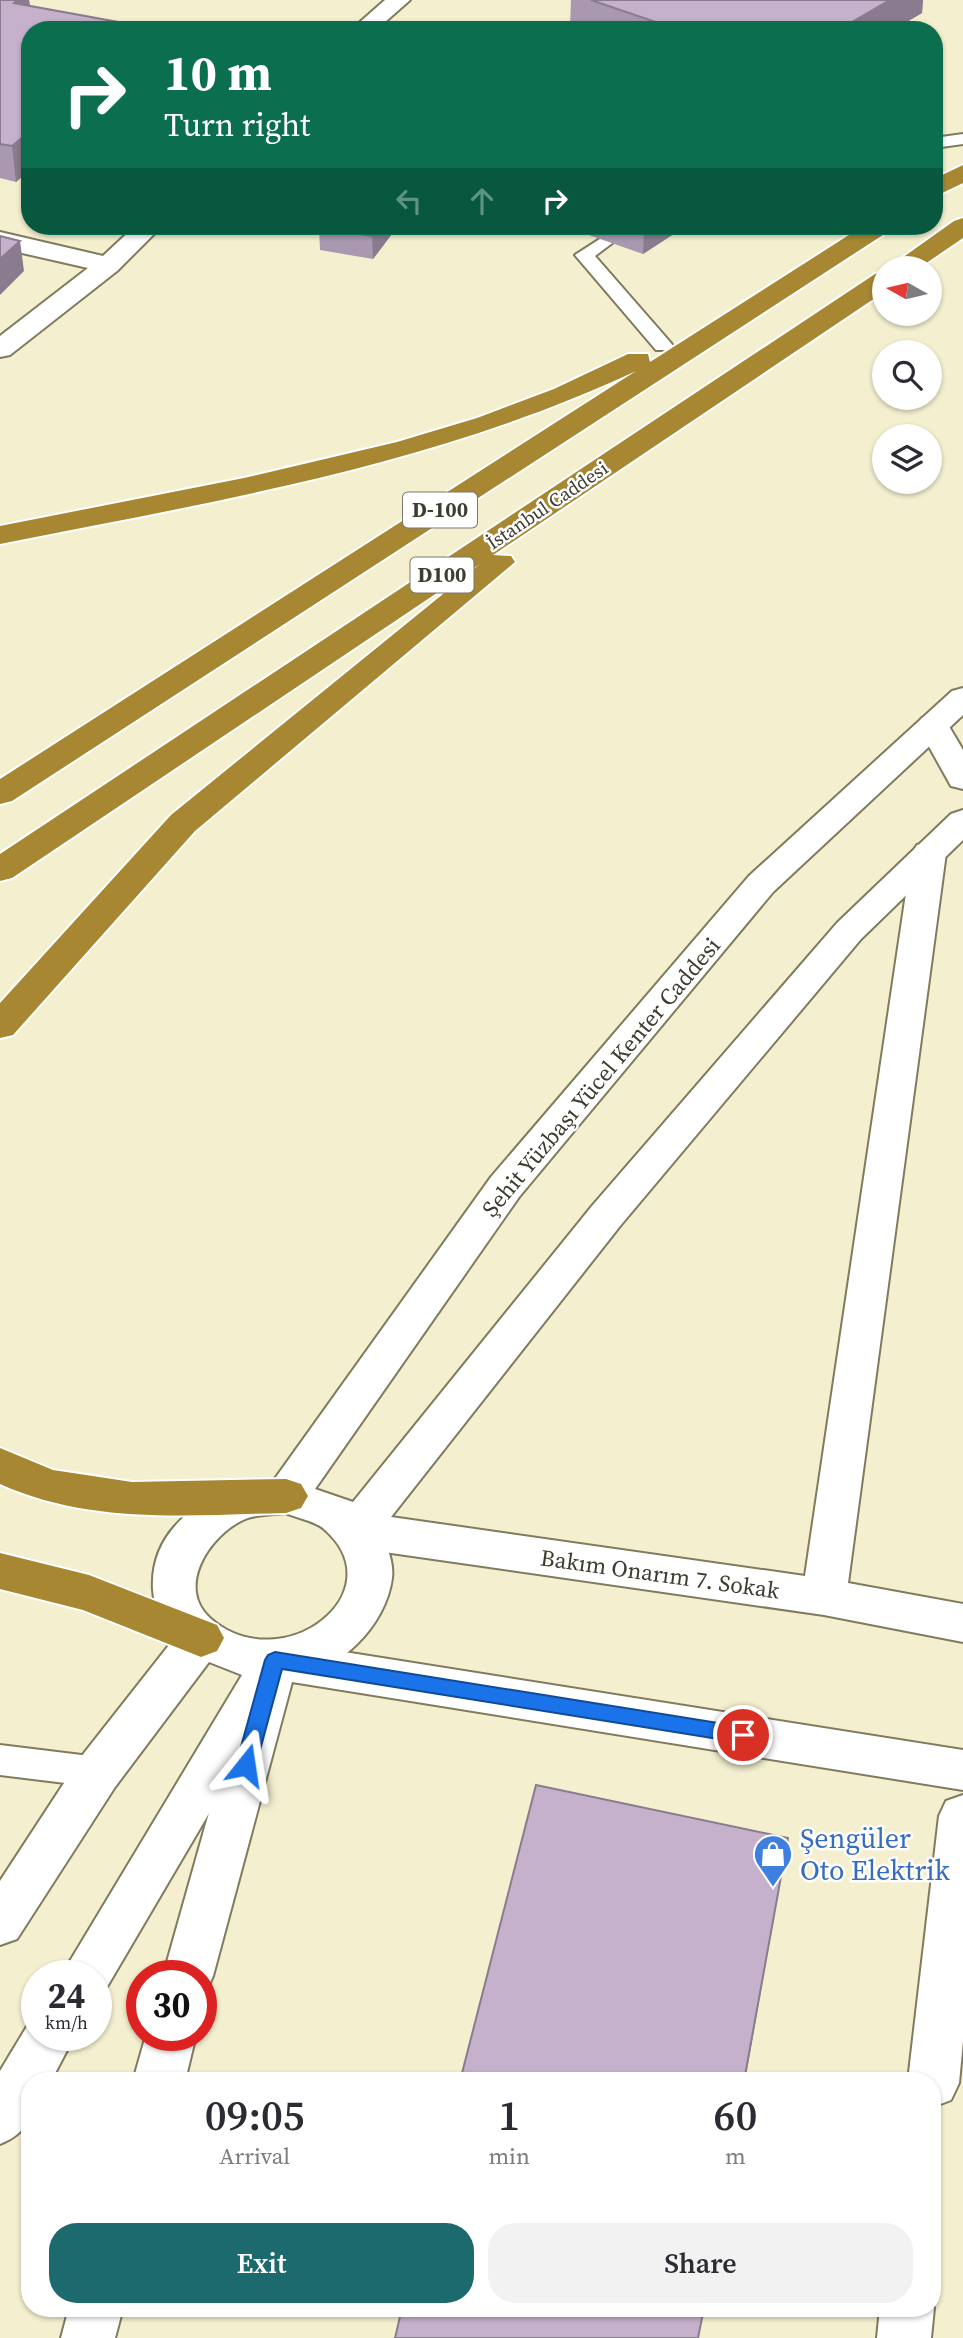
<!DOCTYPE html>
<html lang="en">
<head>
<meta charset="utf-8">
<style>
	:root { --surface:#fff; --page:#f2f2f3; --text:#2b2b33; --muted:#7c7c81; --accent:#1c696e }
	body { margin:0; font-family:"Source Serif 4",serif; background:var(--page); color:var(--text); height:100vh; display:flex; flex-direction:column; font-size:26px; white-space:nowrap }
	* { box-sizing:border-box; margin:0 }
	p { font-size:23px; color:var(--muted) }
	.icon { flex:none; width:38px; height:38px; fill:none; stroke:currentColor; stroke-width:2; stroke-linecap:round; stroke-linejoin:round }
	.map { position:relative; flex:1; overflow:hidden }
	.details { position:absolute; left:21px; top:2072px; width:920px; height:245px; display:flex; flex-direction:column; background:var(--surface); border-radius:28px; box-shadow:0 2px 5px #0004 }
	.details>* { flex:none }
	.hud { position:absolute; left:21px; top:21px; width:922px; height:214px; border-radius:28px; box-shadow:0 2px 5px #0004; background:#0b6e4f; color:#fff; overflow:hidden }
	.needle { width:46px; rotate:278deg }
	.buttons { position:absolute; left:872px; top:256px; display:grid; gap:14px }
	.buttons a { display:grid; place-items:center; width:70px; height:70px; border-radius:50%; background:var(--surface); box-shadow:0 2px 5px #0004; font-size:35px }
	.speed { position:absolute; left:21px; top:1960px; display:flex; gap:14px; font-size:35px; font-weight:700; text-align:center }
	.speed>* { display:grid; place-content:center; width:91px; height:91px; border-radius:50%; background:var(--surface); box-shadow:0 2px 5px #0004; line-height:1 }
	.speed small { font-size:18px; font-weight:400 }
	.speed .limit { border:10px solid #d22; background:#fff; color:#111 }
	.pin { position:absolute; display:grid; place-items:center; width:60px; height:60px; color:#fff; margin:-30px; border:4px solid #fff; border-radius:50%; box-shadow:0 2px 7px #0007 }
	.me { position:absolute; width:77px; margin:-38px; rotate:15deg; stroke-linejoin:round; filter:drop-shadow(0 0 5px #0008) }
	.turn { display:flex; align-items:center; gap:24px; height:147px; padding:0 28px; font-size:32px }
	.turn .icon { width:91px; height:91px; stroke-width:2.5 }
	.turn b { display:block; font-size:49px; line-height:60px }
	.lanes { display:flex; align-items:center; height:66px; padding:0 28px; background:#0003; justify-content:center; gap:35px; direction:ltr }
	.lanes .off { opacity:.35 }
	.eta { display:flex; justify-content:space-evenly; align-items:center; height:119px; text-align:center }
	.eta b { font-size:42px; font-weight:600; line-height:49px }
	.action { display:flex; gap:14px; margin-top:auto; padding:14px 28px }
	.action a { flex:1; height:80px; border-radius:28px; background:var(--accent); color:#fff; font-size:28px; font-weight:600; line-height:80px; text-align:center }
	.action a+a { background:var(--page); color:var(--text) }
	.map>svg:first-child { display:block }
</style>
</head>
<body>
<div class="map">
<svg width="963" height="2338" viewBox="0 0 963 2338">
	<rect width="100%" height="100%" fill="#f4efcf"/>
	<g fill="none" stroke-linecap="round" stroke-linejoin="round">
		<g stroke="#807b5e" stroke-width="4">
			<g id="lane">
				<polygon points="963,134 963,144 934,148 934,138"/>
				<polygon points="606,235 615,241 595,256 670,342 673,346 670,350 656,350 575,255"/>
				<polygon points="0,1745 98,1757 110,1761 115,1772 110,1783 98,1787 0,1775"/>
			</g>
		</g>
		<g stroke="#807b5e" stroke-width="4">
			<g id="street">
				<polygon points="385,0 410,0 376,30 351,30"/>
				<polygon points="135,226 162,226 117,271 10,355 0,357 0,336 88,268 0,248 0,232 103,256"/>
				<polygon points="933,715 944,718 963,750 963,789 951,786 917,725 922,718"/>
				<polygon points="929,842 941,845 946,853 848,1583 963,1604 963,1642 824,1615 356,1548 341,1543 334,1530 341,1517 356,1512 805,1576 912,853 917,845"/>
				<polygon points="275,1641 963,1750 963,1790 292,1682 213,1976 206,1992 201,1994 201,1976 163,1976 252,1660 259,1646"/>
				<polygon points="963,1795 963,2041 959,2083 951,2100 933,2107 933,2081 908,2081 939,1816 946,1801"/>
				<polygon points="146,2035 196,2035 185,2081 133,2081"/>
				<polygon points="933,2305 934,2308 931,2338 877,2338 880,2308 933,2308"/>
				<polygon points="69,2308 123,2308 115,2338 61,2338"/>
			</g>
		</g>
		<g stroke="#807b5e" stroke-width="4">
			<g id="secondary">
				<path d="M963 688V715L773 892 519 1197 315 1489 353 1502 592 1206 837 923 951 814 963 810V840L861 939 620 1226 380 1531C387 1544 394 1564 392 1578 386 1626 338 1674 289 1677L104 1992 96 1995V1976H61L242 1675 209 1662 115 1787 17 1939 0 1945V1881L81 1757 173 1640C164 1624 154 1608 153 1590 149 1522 216 1486 274 1480L491 1177 749 876 952 691ZM285 1513C297 1518 315 1521 324 1529 397 1592 283 1680 211 1619 175 1588 209 1536 243 1520 255 1514 272 1515 285 1513Z"/>
				<path d="M37 2016V2035H75L51 2081H30C30 2113 34 2130 0 2144V2071L32 2018Z"/>
			</g>
		</g>
		<g stroke="#fff" stroke-width="4">
			<g id="highway">
				<polygon points="963,165 963,183 934,197 934,179"/>
				<polygon points="963,218 963,238 919,268 888,268 954,221"/>
				<path d="M863 226H893L889 231 12 801 0 804V779L636 371C435 465 217 501 0 544V526L244 478 397 442 477 418 554 389 628 354H648L650 362Z"/>
				<polygon points="884,272 884,292 493,555 511,556 515,562 195,831 13,1035 0,1038 0,1003 171,815 480,564 12,878 0,881 0,854 875,274"/>
				<path d="M0 1448 53 1470 132 1482 286 1479 301 1484 308 1496 301 1508 286 1513C189 1515 91 1525 0 1484Z"/>
				<polygon points="0,1553 89,1575 217,1625 224,1638 217,1651 201,1657 83,1610 0,1589"/>
			</g>
		</g>
		<use href="#lane" fill="#fff" fill-rule="evenodd"/>
		<use href="#street" fill="#fff" fill-rule="evenodd"/>
		<use href="#secondary" fill="#fff" fill-rule="evenodd"/>
		<use href="#highway" fill="#a78732" fill-rule="evenodd"/>
	</g>
	<g fill="#a998af">
		<polygon points="0,0 29,0 30,5 30,170 16,182 0,178"/>
		<polygon points="571,0 923,0 922,13 893,30 578,30 570,27"/>
		<polygon points="398,226 373,259 320,250 319,227"/>
		<polygon points="515,226 542,226 536,229"/>
		<polygon points="566,226 686,226 643,254 566,227"/>
	</g>
	<g fill="#8a7c8e">
		<polygon points="17,0 29,0 32,25 14,3"/>
		<polygon points="890,0 923,0 922,13 893,30 838,30"/>
		<polygon points="749,25 749,30 740,30"/>
		<polygon points="30,131 30,170 16,182 12,146"/>
		<polygon points="380,226 398,226 373,259 372,236"/>
		<polygon points="653,226 686,226 643,254 644,231"/>
		<polygon points="20,241 24,271 0,295 0,259"/>
		<polygon points="788,1838 745,2081 744,2081"/>
	</g>
	<g fill="#c5b1cb" stroke="#8a7c8e" stroke-width="2">
		<polygon points="0,0 17,0 14,3 151,28 149,30 30,30 30,131 12,146 0,144"/>
		<polygon points="591,0 890,0 838,30 764,30 749,25 740,30 679,30"/>
		<polygon points="320,226 380,226 372,236 319,227"/>
		<polygon points="628,226 653,226 644,231"/>
		<polygon points="0,236 20,241 0,259"/>
		<polygon points="536,1785 788,1838 744,2081 460,2081"/>
		<polygon points="402,2308 704,2308 698,2338 395,2338"/>
	</g>
	<polygon fill="#1a73e8" stroke="#114b97" stroke-width="2" points="275,1652 743,1727 749,1729 752,1735 749,1741 743,1743 282,1669 256,1765 253,1771 246,1774 239,1771 236,1765 265,1660 268,1655"/>
	<defs>
		<g id="shop-pin" transform="scale(2.0125)"><path d="M0 17L-7.5 6A9.5 9.5 0 1 1 7.5 6Z" fill="#3f7fe0" stroke="#fff"/><path d="M-5-2.5h2.3a2.7 3.5 0 0 1 5.4 0H5L5.5 6h-11ZM-1.5-2.5h3a1.5 2.3 0 0 0-3 0Z" fill="#fff"/></g>
	</defs>
	<g fill-rule="evenodd">
		<use href="#shop-pin" x="773" y="1854"/>
	</g>
	<g text-anchor="middle" stroke-width="5" stroke-linejoin="round" paint-order="stroke">
		<g font-size="19" fill="#3e3c2f" stroke="#fff">
			<text transform="translate(547 505) rotate(-34)" y="7">İstanbul Caddesi</text>
		</g>
		<g fill="#fff" stroke="#78766d" stroke-width="2">
			<rect x="403" y="492.5" width="74" height="35" rx="5"/>
			<rect x="410.5" y="557.5" width="63" height="35" rx="5"/>
		</g>
		<g font-size="21" font-weight="bold" fill="#3e3c2f">
			<text x="440" y="517">D-100</text>
			<text x="442" y="582">D100</text>
		</g>
		<g font-size="23" fill="#3e3c2f" stroke="#fff">
			<text transform="translate(601 1077) rotate(-50)" y="8">Şehit Yüzbaşı Yücel Kenter Caddesi</text>
			<text transform="translate(660 1574) rotate(8)" y="8">Bakım Onarım 7. Sokak</text>
		</g>
		<g font-size="28" fill="#366cbe" stroke="#fff" text-anchor="start">
			<text x="800" y="1848">Şengüler<tspan x="800" dy="32">Oto Elektrik</tspan></text>
		</g>
	</g>
</svg>
<div class="buttons">
<a><svg class="needle" viewBox="-14 -14 28 28"><path d="M0-13l5 13h-10z" fill="#e53935"/><path d="M0 13l5-13h-10z" fill="#7c7c81"/></svg></a>
<a><svg class="icon" aria-label="search" viewBox="0 0 24 24"><circle cx="10" cy="10" r="6"/><path d="M15 15l6 6"/></svg></a>
<a><svg class="icon" aria-label="layers" viewBox="0 0 24 24"><path d="M12 4l9 5-9 5-9-5zM3 14l9 5 9-5"/></svg></a>
</div>
<div class="speed"><div>24<small>km/h</small></div><div class="limit">30</div></div>
<div class="pin" style="left:743px;top:1735px;background:#d93025"><svg class="icon" aria-label="arrive" viewBox="0 0 24 24"><path d="M6 21V4h12l-3 4 3 4H6"/></svg></div>
<svg class="me" style="left:246px;top:1765px" viewBox="-20 -20 40 40"><path d="M0-17L14 15 0 8-14 15z" fill="#1a73e8" stroke="#fff" stroke-width="4"/></svg>
<div class="hud">
<div class="turn"><svg class="icon" aria-label="right" viewBox="0 0 24 24"><path d="M7 20v-9h11M14 6l5 5-5 5"/></svg><div><b>10 m</b>Turn right</div></div>
<div class="lanes"><svg class="icon off" aria-label="left" viewBox="0 0 24 24"><path d="M17 20v-9H6M10 6l-5 5 5 5"/></svg><svg class="icon off" aria-label="ahead" viewBox="0 0 24 24"><path d="M12 20V5M6 11l6-6 6 6"/></svg><svg class="icon" aria-label="right" viewBox="0 0 24 24"><path d="M7 20v-9h11M14 6l5 5-5 5"/></svg></div>
</div>
<section class="details">
<div class="eta">
<div><b>09:05</b><p>Arrival</p></div>
<div><b>1</b><p>min</p></div>
<div><b>60</b><p>m</p></div>
</div>
<div class="action"><a>Exit</a><a>Share</a></div>
</section>
</div>
</body>
</html>
